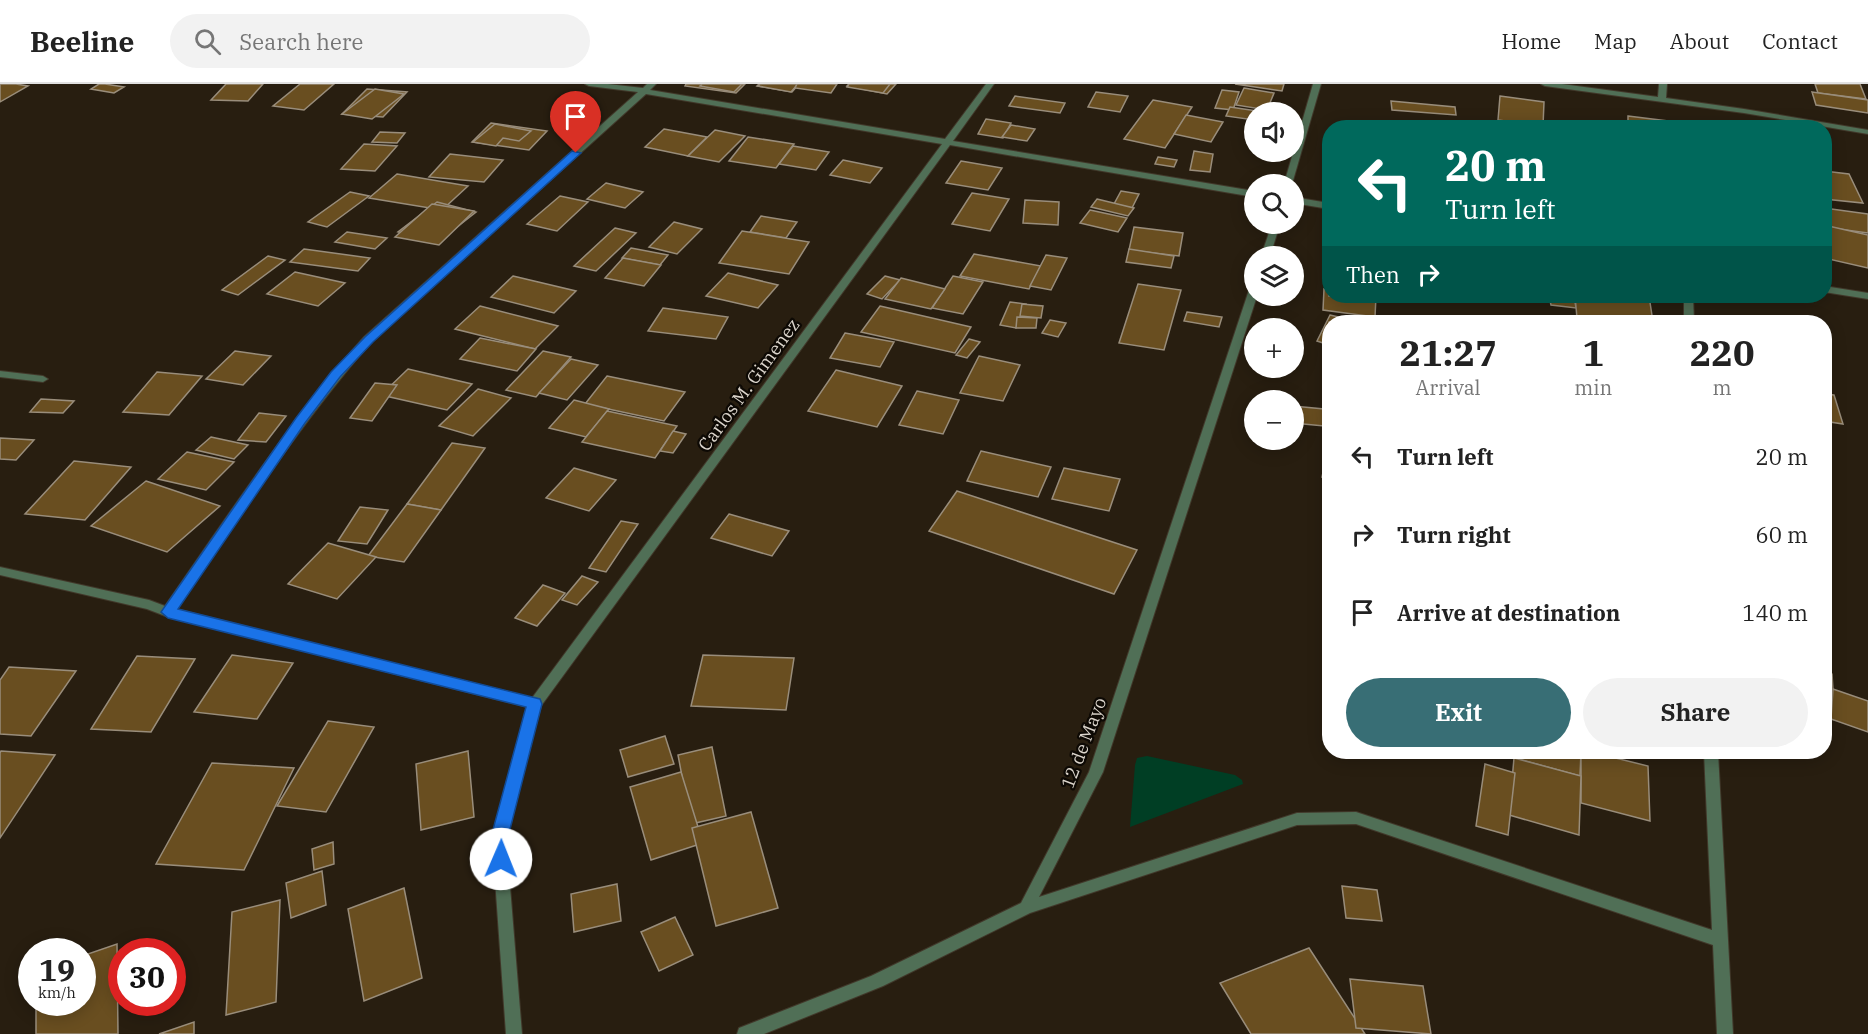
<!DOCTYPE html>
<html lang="en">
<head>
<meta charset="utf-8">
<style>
	:root { --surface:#fff; --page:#f2f2f2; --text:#222; --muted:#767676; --line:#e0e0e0; --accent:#386e75 }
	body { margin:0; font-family:"IBM Plex Serif",serif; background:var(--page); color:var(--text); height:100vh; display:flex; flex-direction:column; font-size:22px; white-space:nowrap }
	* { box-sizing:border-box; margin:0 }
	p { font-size:20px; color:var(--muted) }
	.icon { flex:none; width:33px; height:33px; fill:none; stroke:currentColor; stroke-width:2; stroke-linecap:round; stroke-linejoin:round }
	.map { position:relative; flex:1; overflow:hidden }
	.details { position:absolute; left:1322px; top:231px; width:510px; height:444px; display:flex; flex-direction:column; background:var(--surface); border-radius:24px; box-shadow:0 3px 15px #0003 }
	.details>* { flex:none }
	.top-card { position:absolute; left:1322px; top:36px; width:510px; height:183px; border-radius:24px; box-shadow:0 3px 15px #0003; background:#00695c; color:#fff; overflow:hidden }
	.fabs { position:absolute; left:1244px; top:18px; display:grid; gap:12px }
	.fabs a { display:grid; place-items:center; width:60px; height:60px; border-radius:50%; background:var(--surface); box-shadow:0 3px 15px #0003; font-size:30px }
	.speed { position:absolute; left:18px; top:854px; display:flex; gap:12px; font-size:30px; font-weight:700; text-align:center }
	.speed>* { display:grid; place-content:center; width:78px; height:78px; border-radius:50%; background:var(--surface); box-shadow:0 3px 15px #0003; line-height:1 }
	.speed small { font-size:15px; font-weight:400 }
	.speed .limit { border:9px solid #d22; background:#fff; color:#111 }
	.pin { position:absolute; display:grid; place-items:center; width:51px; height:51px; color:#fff; margin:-62px -26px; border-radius:50% 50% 50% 0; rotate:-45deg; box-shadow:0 0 6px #0007 }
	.pin .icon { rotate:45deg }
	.me { position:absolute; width:66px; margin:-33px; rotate:1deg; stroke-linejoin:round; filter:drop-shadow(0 0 4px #0008) }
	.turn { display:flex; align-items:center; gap:21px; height:126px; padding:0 24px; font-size:27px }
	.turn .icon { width:78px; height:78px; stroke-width:2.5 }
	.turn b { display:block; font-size:42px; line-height:51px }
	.then { display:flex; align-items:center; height:57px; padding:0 24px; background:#0003; gap:12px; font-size:22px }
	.eta { display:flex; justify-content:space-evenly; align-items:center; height:102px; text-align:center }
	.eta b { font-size:36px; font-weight:800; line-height:42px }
	.action { display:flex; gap:12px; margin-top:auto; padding:12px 24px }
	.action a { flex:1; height:69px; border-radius:36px; background:var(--accent); color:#fff; font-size:24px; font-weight:800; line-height:69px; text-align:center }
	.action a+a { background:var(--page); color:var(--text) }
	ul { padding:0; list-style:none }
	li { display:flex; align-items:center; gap:18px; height:78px; padding:0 24px }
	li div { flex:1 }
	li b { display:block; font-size:22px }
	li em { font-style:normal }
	header { display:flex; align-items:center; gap:36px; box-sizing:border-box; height:84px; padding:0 30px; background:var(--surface); border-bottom:2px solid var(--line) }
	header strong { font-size:28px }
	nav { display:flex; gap:33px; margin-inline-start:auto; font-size:21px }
	.search { width:420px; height:54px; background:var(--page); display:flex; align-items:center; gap:15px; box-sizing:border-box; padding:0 21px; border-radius:33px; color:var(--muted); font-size:22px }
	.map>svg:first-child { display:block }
</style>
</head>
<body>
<header>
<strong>Beeline</strong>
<div class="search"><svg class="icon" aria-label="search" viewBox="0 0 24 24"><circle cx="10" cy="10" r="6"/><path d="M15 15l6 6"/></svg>Search here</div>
<nav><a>Home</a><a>Map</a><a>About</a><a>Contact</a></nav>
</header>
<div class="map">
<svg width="1868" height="950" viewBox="0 0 1868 950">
	<rect width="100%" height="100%" fill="#281e10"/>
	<polygon fill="#003e24" points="1147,672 1235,691 1242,696 1243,700 1130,743 1135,681 1137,674"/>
	<g fill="#694e20" stroke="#998d7b" stroke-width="1.5">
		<polygon points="0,0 16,0 28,2 0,18"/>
		<polygon points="99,0 105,0 124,3 114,9 91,5"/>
		<polygon points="226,0 263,0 248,17 211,16"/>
		<polygon points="300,0 334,0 304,26 273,22"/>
		<polygon points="686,0 745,0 736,9 685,2"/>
		<polygon points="702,0 742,0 734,8 700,2"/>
		<polygon points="759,0 799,0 792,8 757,2"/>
		<polygon points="760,0 798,0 791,8 758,2"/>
		<polygon points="797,0 837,0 831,9 795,4"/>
		<polygon points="849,0 896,0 887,10 847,2"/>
		<polygon points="849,0 890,0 883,9 847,3"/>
		<polygon points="1235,0 1284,0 1282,7"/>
		<polygon points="1815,0 1860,0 1866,15 1818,9"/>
		<polygon points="1244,4 1274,9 1267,26 1236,21"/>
		<polygon points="367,5 407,8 383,33 342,30"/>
		<polygon points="375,5 404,10 372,35 342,30"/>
		<polygon points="1222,6 1239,8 1233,26 1215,24"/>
		<polygon points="1096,8 1128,12 1120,28 1088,23"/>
		<polygon points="1812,8 1868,16 1868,29 1816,21"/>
		<polygon points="1015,12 1065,19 1060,29 1009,22"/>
		<polygon points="1500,12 1544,18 1543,42 1498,36"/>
		<polygon points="1153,16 1192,23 1165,64 1124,55"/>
		<polygon points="1391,17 1455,23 1456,31 1392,26"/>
		<polygon points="1230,23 1264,28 1254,28 1254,36 1226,32"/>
		<polygon points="1186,31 1223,38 1211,58 1174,50"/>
		<polygon points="1628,32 1668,37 1669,44 1628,44"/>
		<polygon points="986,35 1011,39 1003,54 978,50"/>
		<polygon points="491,39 547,47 529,66 472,58"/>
		<polygon points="495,40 531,47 519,57 503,54 496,62 473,58"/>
		<polygon points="1011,41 1035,45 1027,57 1002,53"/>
		<polygon points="664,45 707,53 688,72 645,63"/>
		<polygon points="715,46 745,52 719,78 688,72"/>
		<polygon points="380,48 405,49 397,59 372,58"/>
		<polygon points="748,53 794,60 776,84 729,77"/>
		<polygon points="364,60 397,62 375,87 341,85"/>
		<polygon points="793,62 829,68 816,86 779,80"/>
		<polygon points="1194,67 1213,70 1210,88 1190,86"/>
		<polygon points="450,70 503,76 484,98 429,93"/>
		<polygon points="1158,73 1177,76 1174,83 1155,80"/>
		<polygon points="843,76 882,84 870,99 830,91"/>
		<polygon points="961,77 1002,84 988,106 946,99"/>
		<polygon points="1824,87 1849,90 1863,119 1824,115"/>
		<polygon points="397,90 468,102 442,126 369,114"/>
		<polygon points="606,99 643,108 625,124 587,115"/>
		<polygon points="1121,107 1139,110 1132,124 1114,120"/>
		<polygon points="350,108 369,112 327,143 308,138"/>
		<polygon points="972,109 1009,115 990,147 952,140"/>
		<polygon points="560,112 588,118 557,147 527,140"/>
		<polygon points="1097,115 1134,124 1128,132 1091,123"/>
		<polygon points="1025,116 1059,118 1058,141 1023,139"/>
		<polygon points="437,118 476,128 438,158 398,148"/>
		<polygon points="432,120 474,127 439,161 395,153"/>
		<polygon points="1824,124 1868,130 1868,149 1824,143"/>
		<polygon points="1090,126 1127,134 1118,148 1080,139"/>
		<polygon points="761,132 797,138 786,154 750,148"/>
		<polygon points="674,138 702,145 677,170 649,163"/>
		<polygon points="1824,141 1868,151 1868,184 1824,174"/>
		<polygon points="1134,143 1183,149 1179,172 1129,166"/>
		<polygon points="615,144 636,149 596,187 574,182"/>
		<polygon points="742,147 809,158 789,190 719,179"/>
		<polygon points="347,148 387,154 375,165 335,158"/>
		<polygon points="631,164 668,171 660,181 622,174"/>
		<polygon points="304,165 370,174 358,187 290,178"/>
		<polygon points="1129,165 1174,172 1171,184 1126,178"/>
		<polygon points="974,170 1041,182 1029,205 960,192"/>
		<polygon points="1046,171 1067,174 1051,206 1030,202"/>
		<polygon points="268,172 285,176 238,211 222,206"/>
		<polygon points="623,174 661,181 644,202 605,194"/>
		<polygon points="295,188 345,199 318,222 267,210"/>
		<polygon points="728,189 778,201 758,224 706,212"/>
		<polygon points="513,192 576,207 554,229 491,213"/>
		<polygon points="885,192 900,196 882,215 867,210"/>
		<polygon points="953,192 983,198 963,230 932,224"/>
		<polygon points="901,194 945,205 931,225 885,215"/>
		<polygon points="1138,200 1181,206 1164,266 1119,259"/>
		<polygon points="1324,205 1329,206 1329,212 1376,212 1375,233 1323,226"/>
		<polygon points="1549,212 1574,212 1576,224 1551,221"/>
		<polygon points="1575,212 1649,212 1653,238 1607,238 1577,234"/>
		<polygon points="1010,218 1026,220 1016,244 1000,241"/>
		<polygon points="1022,220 1043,222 1041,234 1020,232"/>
		<polygon points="480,222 558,242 535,265 455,245"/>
		<polygon points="880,222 971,243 955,269 861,248"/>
		<polygon points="663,224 728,233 716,255 648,247"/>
		<polygon points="1187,228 1222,233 1219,243 1184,237"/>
		<polygon points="1330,231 1360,238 1329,238 1329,261 1317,257"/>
		<polygon points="1017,233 1037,234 1036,244 1016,244"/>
		<polygon points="1050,236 1066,239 1058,253 1042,249"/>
		<polygon points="845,249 894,258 880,283 830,274"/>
		<polygon points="480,254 536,265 517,287 460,275"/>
		<polygon points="969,255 980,258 967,274 956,271"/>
		<polygon points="235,267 271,272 243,301 206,295"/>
		<polygon points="543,267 571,273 536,313 506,306"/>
		<polygon points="979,272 1020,281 1003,317 960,309"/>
		<polygon points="571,275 598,281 567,316 539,309"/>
		<polygon points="408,285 472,300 447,326 381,311"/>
		<polygon points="836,286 902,302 877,343 808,327"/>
		<polygon points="157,288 202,292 169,331 123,328"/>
		<polygon points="607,292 685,308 664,337 585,320"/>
		<polygon points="375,299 397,301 372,337 350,334"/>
		<polygon points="478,305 511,314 473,352 439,342"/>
		<polygon points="917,307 959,316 943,350 899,341"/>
		<polygon points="1824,310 1834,311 1843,340 1824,337"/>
		<polygon points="41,315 74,317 63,329 30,328"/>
		<polygon points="574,316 609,325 586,353 549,344"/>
		<polygon points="1293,322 1324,325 1324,342 1293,339"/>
		<polygon points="607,327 677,342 655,374 582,358"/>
		<polygon points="259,329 286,332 266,358 238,356"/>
		<polygon points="673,347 686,350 673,369 660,367"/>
		<polygon points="211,353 248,361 234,375 196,366"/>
		<polygon points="0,354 34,356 16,376 0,375"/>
		<polygon points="452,359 485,364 441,426 407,420"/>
		<polygon points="1329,361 1329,394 1322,393"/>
		<polygon points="981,367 1051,383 1038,413 967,397"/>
		<polygon points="187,368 234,378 206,406 158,395"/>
		<polygon points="74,377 131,383 85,436 25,430"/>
		<polygon points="574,384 616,396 589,427 546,414"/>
		<polygon points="1064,384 1120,395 1109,427 1052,415"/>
		<polygon points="146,397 220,422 167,468 91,442"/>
		<polygon points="957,407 1137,466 1114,510 929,447"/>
		<polygon points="407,420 441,426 404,478 368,472"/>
		<polygon points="360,423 388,426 367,460 338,457"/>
		<polygon points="729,430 789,447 772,472 711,454"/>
		<polygon points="621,437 638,440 606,488 589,484"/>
		<polygon points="328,459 376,473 337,515 288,500"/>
		<polygon points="582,492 598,498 577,521 562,516"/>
		<polygon points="543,501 565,509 537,542 515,534"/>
		<polygon points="232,571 293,579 257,635 194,628"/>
		<polygon points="703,571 794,574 786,626 691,622"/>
		<polygon points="137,572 195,575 151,648 91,645"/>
		<polygon points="9,583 76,587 31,652 0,650 0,596"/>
		<polygon points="1824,588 1832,590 1835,636 1824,633"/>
		<polygon points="1833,605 1868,617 1868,648 1831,635"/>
		<polygon points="328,637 374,643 326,728 277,722"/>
		<polygon points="665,652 674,680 628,693 620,666"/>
		<polygon points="712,663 726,732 691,740 678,671"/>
		<polygon points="1,667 55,671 0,754 0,669"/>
		<polygon points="468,667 474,733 421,746 416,680"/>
		<polygon points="1497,668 1581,668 1580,692 1497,669"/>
		<polygon points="1581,668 1591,668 1648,682 1650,737 1581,719"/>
		<polygon points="1514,674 1581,692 1579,751 1509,731"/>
		<polygon points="212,679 294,684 244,786 156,780"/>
		<polygon points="1485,680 1515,689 1508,751 1476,742"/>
		<polygon points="681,688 703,759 651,776 630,703"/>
		<polygon points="751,728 778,824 716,842 692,744"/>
		<polygon points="333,758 334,780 314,786 312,765"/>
		<polygon points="322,787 326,821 291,834 286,799"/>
		<polygon points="617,800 621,837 574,848 571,810"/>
		<polygon points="1342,802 1377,806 1382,837 1346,834"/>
		<polygon points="404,804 422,894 364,917 348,825"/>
		<polygon points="280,816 276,918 226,931 232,828"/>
		<polygon points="675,833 693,871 659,887 641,848"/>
		<polygon points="117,860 118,950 36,950 36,918 82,918 82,872"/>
		<polygon points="1309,864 1365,950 1251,950 1220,899"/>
		<polygon points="1350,895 1423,902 1431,950 1356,944"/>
		<polygon points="194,938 194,950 159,950"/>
	</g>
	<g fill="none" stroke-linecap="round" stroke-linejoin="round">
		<g stroke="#41382a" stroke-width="2">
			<g id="street">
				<path d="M585 0H608L643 4 647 0H656L650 6 945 55 986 0H994L953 57 1254 107V113L950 61 541 622 506 753 522 950H506L492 753 527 623 168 533 147 525 0 491V483L149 516 165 522C229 430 290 337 364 253L638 8 589 2ZM646 10 942 60 532 614 176 525C239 434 299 341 372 257Z"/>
				<polygon points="1313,0 1321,0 1292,100 1284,100"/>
				<polygon points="1541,0 1562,0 1658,13 1659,0 1667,0 1666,14 1744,25 1868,46 1868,50 1744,29 1545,2"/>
				<polygon points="1293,113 1329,119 1329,125 1293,119"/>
				<polygon points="1272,140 1280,140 1270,172 1261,172"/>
				<polygon points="1824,202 1868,209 1868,215 1824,208"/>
				<polygon points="1254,203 1254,212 1257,212 1103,688 1039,813 1297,729 1356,728 1712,846 1704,668 1718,668 1733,950 1717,950 1713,861 1356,740 1297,741 1030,829 883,902 764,950 737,950 739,944 871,892 1021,819 1089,688 1249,206"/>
				<polygon points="1684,212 1693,212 1694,238 1684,238"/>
				<polygon points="0,287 43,292 48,295 43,298 0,293"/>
			</g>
		</g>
		<use href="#street" fill="#506f56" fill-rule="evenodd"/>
	</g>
	<polygon fill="#1a73e8" stroke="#114b97" stroke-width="1.5" points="572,67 581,69 373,258 340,293 305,339 178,525 540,615 542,620 508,753 509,775 507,780 501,782 495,780 491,753 526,623 168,534 161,528 296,334 331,288 365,253"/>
	<g text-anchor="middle" stroke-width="4.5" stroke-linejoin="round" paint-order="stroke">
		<g font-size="18" fill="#dcd5cc" stroke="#0d0904">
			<text transform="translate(749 301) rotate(-54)" y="6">Carlos M. Gimenez</text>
			<text transform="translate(1084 659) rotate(-69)" y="6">12 de Mayo</text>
		</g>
	</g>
</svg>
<div class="fabs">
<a><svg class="icon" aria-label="sound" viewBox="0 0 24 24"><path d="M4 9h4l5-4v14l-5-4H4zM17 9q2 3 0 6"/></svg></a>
<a><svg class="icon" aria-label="search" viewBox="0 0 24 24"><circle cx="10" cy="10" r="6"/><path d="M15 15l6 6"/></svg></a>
<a><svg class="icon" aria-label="layers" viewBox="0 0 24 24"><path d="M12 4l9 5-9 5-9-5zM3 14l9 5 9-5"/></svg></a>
<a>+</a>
<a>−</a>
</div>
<div class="speed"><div>19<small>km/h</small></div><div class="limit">30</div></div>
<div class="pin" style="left:576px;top:69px;background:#d93025"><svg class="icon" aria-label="arrive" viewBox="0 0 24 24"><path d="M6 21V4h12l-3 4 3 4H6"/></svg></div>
<svg class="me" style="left:501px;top:775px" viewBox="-20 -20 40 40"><circle r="19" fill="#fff"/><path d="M0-13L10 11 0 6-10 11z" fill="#1a73e8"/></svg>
<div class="top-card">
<div class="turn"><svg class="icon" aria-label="left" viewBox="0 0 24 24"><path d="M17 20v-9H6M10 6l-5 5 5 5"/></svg><div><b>20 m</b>Turn left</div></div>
<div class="then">Then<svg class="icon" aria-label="right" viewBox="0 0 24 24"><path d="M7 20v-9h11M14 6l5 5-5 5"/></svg></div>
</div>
<section class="details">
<div class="eta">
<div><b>21:27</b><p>Arrival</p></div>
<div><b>1</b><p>min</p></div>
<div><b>220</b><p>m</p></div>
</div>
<ul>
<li><svg class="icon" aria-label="left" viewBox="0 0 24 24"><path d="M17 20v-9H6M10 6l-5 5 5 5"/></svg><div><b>Turn left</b></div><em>20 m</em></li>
<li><svg class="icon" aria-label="right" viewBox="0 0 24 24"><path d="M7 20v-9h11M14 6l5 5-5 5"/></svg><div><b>Turn right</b></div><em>60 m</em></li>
<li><svg class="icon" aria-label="arrive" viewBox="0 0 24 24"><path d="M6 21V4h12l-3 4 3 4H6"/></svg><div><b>Arrive at destination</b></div><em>140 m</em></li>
</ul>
<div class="action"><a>Exit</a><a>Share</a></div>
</section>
</div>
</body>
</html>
